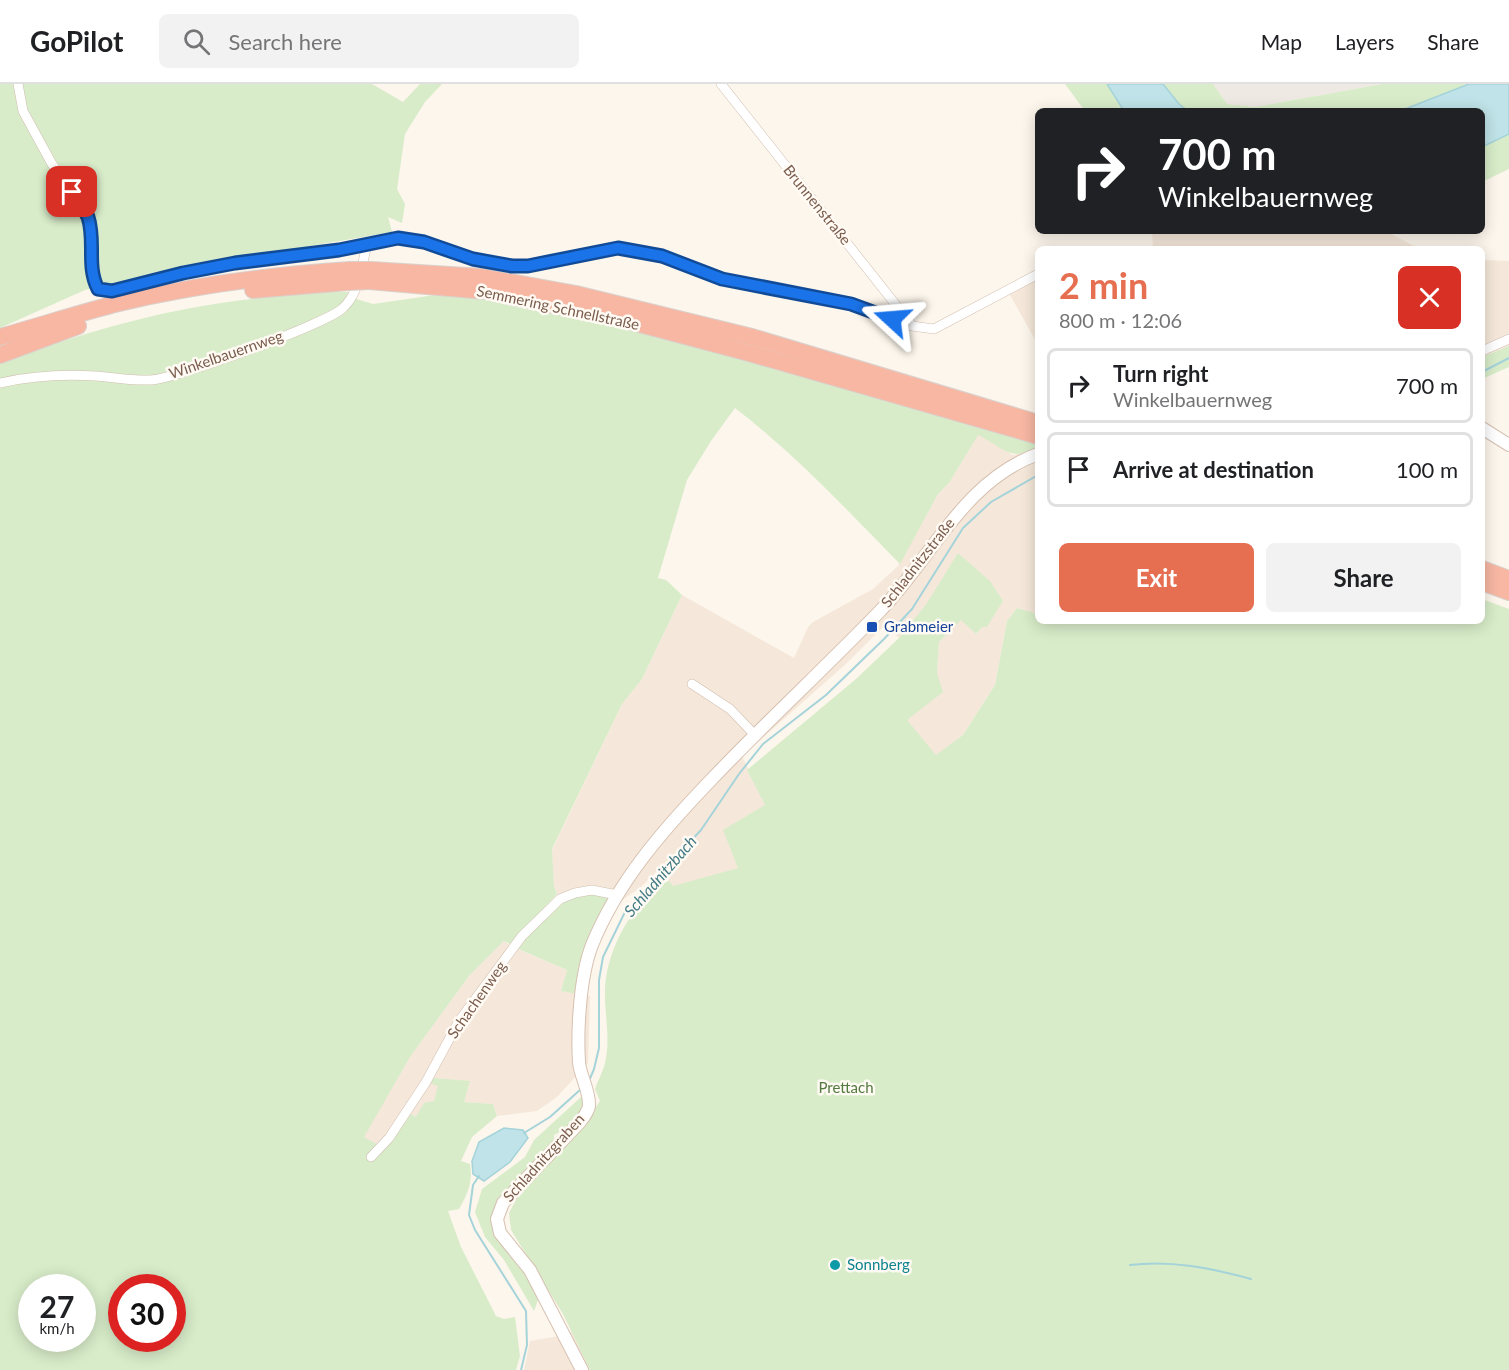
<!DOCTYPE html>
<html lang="en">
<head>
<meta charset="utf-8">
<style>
	:root { --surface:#fff; --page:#f2f2f2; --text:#202124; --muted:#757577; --line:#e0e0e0; --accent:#e76f51 }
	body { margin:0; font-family:Lato,sans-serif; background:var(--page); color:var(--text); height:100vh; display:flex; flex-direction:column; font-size:22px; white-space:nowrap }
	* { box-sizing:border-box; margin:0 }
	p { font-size:20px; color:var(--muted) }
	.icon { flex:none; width:33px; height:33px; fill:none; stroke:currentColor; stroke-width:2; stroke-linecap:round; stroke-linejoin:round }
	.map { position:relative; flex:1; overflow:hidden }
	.side { position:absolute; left:1035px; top:162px; width:450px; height:378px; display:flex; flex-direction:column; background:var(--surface); border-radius:9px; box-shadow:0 3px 15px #0003 }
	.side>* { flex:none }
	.hud { position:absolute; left:1035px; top:24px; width:450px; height:126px; border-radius:9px; box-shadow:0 3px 15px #0003; background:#202124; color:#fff; overflow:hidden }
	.speed { position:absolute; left:18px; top:1190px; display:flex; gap:12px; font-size:30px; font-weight:700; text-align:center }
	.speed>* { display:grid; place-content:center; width:78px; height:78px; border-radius:50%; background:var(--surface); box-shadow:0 3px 15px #0003; line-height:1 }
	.speed small { font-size:15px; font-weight:400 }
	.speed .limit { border:9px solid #d22; background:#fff; color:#111 }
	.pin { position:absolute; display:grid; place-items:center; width:51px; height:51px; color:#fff; margin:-26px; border-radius:12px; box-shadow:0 3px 9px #0006 }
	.me { position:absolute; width:66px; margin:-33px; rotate:289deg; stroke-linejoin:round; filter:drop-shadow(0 0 4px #0008) }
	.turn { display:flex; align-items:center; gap:21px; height:126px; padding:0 24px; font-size:27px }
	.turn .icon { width:78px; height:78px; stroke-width:2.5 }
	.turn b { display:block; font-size:42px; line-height:51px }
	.round { display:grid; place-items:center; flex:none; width:63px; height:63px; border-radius:9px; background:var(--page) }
	.headline { display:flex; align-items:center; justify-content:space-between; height:102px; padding:0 24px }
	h1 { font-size:36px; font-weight:700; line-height:45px; color:var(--accent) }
	.cta { display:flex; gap:12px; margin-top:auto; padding:12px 24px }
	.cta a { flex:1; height:69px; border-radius:9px; background:var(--accent); color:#fff; font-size:24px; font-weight:700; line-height:69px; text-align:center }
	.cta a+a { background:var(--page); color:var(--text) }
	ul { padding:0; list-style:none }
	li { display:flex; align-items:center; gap:18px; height:75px; margin:0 12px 9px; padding:0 12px; border:3px solid var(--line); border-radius:9px }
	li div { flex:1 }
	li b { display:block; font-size:22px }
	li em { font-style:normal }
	header { display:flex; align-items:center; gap:36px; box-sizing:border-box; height:84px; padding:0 30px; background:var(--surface); border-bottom:2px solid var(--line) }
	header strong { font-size:28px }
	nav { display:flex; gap:33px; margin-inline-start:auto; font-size:21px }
	.search { width:420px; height:54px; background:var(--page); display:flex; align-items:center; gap:15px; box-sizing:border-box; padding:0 21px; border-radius:9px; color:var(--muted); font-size:22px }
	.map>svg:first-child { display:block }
</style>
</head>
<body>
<header>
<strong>GoPilot</strong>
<div class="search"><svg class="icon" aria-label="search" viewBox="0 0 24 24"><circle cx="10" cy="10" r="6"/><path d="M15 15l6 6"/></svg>Search here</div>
<nav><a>Map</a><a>Layers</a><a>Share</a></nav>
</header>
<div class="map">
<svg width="1509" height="1286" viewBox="0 0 1509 1286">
	<rect width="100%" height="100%" fill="#fdf6ec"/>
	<g fill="#f5e8da">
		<polygon points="1152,147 1385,147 1420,165 1153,165"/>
		<polygon points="1482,176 1509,177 1509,262 1482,273"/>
		<polygon points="1038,186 1038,261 1005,202"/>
		<polygon points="978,350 1013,371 1038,365 1038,530 1017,524 1007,537 995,601 963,651 936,672 906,636 937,589 939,558 961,535 976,550 982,543 927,520 899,554 885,541 847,579 742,672 765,721 738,784 672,803 661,783 641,803 621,817 611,813 562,816 557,810 554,802 552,766 622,620 642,595 682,511 794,574 808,543 813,538 873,505 898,482 938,410 949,399"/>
		<polygon points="504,857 520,866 567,886 561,907 590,912 588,979 557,1013 537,1027 497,1032 493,1020 464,1018 470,997 439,1002 434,1017 416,1033 411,1030 386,1066 363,1053 410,973 469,892"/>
		<polygon points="572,1247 590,1286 524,1286 530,1257 559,1252"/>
	</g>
	<polygon fill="#efe9e4" points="1213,0 1382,0 1255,23 1227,20"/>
	<g fill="#d8ecc9" fill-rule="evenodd">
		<polygon points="0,0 372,0 403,18 420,0 442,0 425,18 405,50 397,105 405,120 402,139 388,133 392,148 194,182 85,206 0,244"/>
		<polygon points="1065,0 1107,0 1124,27 1085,27"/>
		<polygon points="1163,0 1213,0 1227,20 1255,23 1382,0 1469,0 1400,27 1188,27 1179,20"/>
		<polygon points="1509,50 1509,85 1482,98 1482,63"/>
		<path d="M326 208H355L353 214 373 220 449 209 512 218 678 255 1038 360V365C1007 377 1005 364 978 351L949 399 938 410 900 480C847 426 795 370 735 324L711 357 687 396 658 494 666 496 682 511 642 595 622 620 552 765 554 802 557 810 510 860 504 857 469 892 410 973 364 1053 386 1065 411 1030 416 1033 424 1019 434 1017 438 1002 430 999 433 994 470 997 464 1018 493 1020 497 1032 472 1053 461 1077 470 1080C473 1098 468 1109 459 1125L448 1127 461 1163 496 1232 504 1235 515 1233 520 1272 516 1286H0V278C72 253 145 230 221 219 256 214 291 211 326 208ZM32 1203H82V1254H32ZM122 1203H172V1254H122Z"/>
		<polygon points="1509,262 1509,283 1482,295 1482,273"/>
		<path d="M958 469 990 497 1003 517 987 543H982L976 550 961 536 939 558 937 589 943 608 907 636 936 671 963 651 995 601 1007 537 1017 524 1038 530V537H1482V515L1509 525V1286H590L563 1230 511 1146 509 1129 519 1110 590 1032 600 1017 595 1005C598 996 603 988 605 979 611 954 604 929 605 904 607 873 621 843 641 819 649 809 656 801 669 797L673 802 738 784 723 746 765 721 747 686 856 595 899 554 927 519Z"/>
		<polygon points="594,808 610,812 577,910 561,907 567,886 516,864 562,816"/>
		<path d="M581 1013 585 1017C583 1033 568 1044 554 1051V1058C532 1081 499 1105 491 1137L498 1151 523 1184 539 1213 534 1227 504 1176 485 1153 475 1128 482 1105 525 1073 534 1056Z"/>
	</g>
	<g fill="#bfe3e8" stroke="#a5d3da" stroke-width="1.5">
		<polygon points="1107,0 1163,0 1179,20 1188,27 1124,27"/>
		<polygon points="1469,0 1509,0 1509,50 1482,63 1482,27 1400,27"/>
		<polygon points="504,1044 523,1046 528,1054 510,1078 484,1097 473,1090 472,1077 479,1058"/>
	</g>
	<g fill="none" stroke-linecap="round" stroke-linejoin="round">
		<g stroke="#a5d3da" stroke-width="2">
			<polyline points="1482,288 1509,274"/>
			<polyline points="589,997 594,985 599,964 599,896 603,873 625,828 701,746 739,690 763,660 826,611 884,555 912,525 963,444 991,418 1038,391"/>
			<polyline points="524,1049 550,1033 581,1005"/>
			<polyline points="479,1092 473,1101 469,1131 475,1146 526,1227 527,1261 521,1286"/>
			<path d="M1130 1181C1171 1176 1211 1184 1251 1195"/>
		</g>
		<g stroke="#d1beb0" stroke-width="10">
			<g id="street">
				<polyline points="18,0 23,27 52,80 83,123 88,134 93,196 98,205 112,207 183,189 235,179 339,166 398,154 425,158 473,175 512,182 528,182 618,164 662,172 722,195 851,220 912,242 934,245 1038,190"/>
				<polyline points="721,0 911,240"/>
				<polyline points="1482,267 1509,255"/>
				<path d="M0 299C31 292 63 290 95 292 113 293 132 297 150 296 173 296 328 239 343 224 360 208 361 183 367 161"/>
				<polyline points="692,600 730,625 754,650"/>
				<polyline points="371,1073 389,1054 426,998 459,937 522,852 560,815 575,809 592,806 617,811"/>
			</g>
		</g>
		<g stroke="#d6c0b0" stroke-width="14">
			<g id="secondary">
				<polyline points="1482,344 1509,361"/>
				<path d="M582 1286 530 1186 500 1149 497 1135 503 1119 580 1038C584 1033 588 1028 589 1022 590 1007 580 992 579 978 577 945 580 892 592 861 618 797 663 746 710 697 765 639 824 585 880 527 932 474 963 397 1038 370"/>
			</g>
		</g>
		<g stroke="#dad1cd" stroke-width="18">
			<g id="highway">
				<polyline points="371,186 482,193 576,210 752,253 1038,339"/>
				<polyline points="369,197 485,207 617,234 749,269 1038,352"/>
				<polyline points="253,206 348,198"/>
				<path d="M0 253C40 242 79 229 119 219 195 201 273 191 350 186"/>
				<polyline points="0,271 78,242"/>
				<polyline points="1482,485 1509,495"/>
				<polyline points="1482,498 1509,508"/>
			</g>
		</g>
		<use href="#street" stroke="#fff" stroke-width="9"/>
		<use href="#secondary" stroke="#fff" stroke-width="12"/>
		<use href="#highway" stroke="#f7b7a3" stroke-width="16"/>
		<g stroke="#dad1cd" stroke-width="18" stroke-linecap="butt">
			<g id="highway-bridge">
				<polyline points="350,186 371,186"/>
				<polyline points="348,198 369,197"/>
			</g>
		</g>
		<use href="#highway-bridge" stroke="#f7b7a3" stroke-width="16"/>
	</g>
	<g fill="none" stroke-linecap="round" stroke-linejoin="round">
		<g stroke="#114b97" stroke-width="15">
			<path id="route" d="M72 108C78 116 84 124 88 133 96 157 86 182 98 205L112 207 183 189 235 179 339 166 398 154 424 158 473 175 512 182H528L618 164 662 172 722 195 851 220 892 235"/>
		</g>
		<use href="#route" stroke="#1a73e8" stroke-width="10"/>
	</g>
	<rect fill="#1a4fb4" stroke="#fffaf3" stroke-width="2" x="866" y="537" width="12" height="12" rx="3"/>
	<circle fill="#0f9aa8" stroke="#fffaf3" stroke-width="2" cx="835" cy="1181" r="6"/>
	<g text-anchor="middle" stroke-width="5" stroke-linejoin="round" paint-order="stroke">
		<g font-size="15" fill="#7a5c4d" stroke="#fffaf3">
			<text transform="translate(817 121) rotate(51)" y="5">Brunnenstraße</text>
			<text transform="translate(558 224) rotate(12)" y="5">Semmering Schnellstraße</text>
			<text transform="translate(226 271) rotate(-19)" y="5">Winkelbauernweg</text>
			<text transform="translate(918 479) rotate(-52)" y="5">Schladnitzstraße</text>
			<text transform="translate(477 916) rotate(-55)" y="5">Schachenweg</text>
			<text transform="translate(544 1074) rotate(-48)" y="5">Schladnitzgraben</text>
		</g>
		<g font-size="15" fill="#164399" stroke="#fffaf3" text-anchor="start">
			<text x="884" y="548">Grabmeier</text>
		</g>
		<g font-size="15" fill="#537a41" stroke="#fffaf3">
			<text x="846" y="1009">Prettach</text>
		</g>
		<g font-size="15" fill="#0d838f" stroke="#fffaf3" text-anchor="start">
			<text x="847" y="1186">Sonnberg</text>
		</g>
		<g font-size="16" font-style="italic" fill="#437c86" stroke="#fffaf3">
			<text transform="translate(660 792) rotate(-49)" y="6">Schladnitzbach</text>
		</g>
	</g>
</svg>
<div class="speed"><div>27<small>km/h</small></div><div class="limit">30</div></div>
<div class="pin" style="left:72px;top:108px;background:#d93025"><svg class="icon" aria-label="arrive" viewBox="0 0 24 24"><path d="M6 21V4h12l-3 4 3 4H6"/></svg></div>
<svg class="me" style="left:892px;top:235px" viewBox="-20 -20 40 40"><path d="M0-17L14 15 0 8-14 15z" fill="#1a73e8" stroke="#fff" stroke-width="4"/></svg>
<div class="hud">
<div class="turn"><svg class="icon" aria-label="right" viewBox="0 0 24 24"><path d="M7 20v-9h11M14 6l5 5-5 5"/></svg><div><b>700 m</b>Winkelbauernweg</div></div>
</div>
<section class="side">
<div class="headline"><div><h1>2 min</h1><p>800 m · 12:06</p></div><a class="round" style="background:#d93025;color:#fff"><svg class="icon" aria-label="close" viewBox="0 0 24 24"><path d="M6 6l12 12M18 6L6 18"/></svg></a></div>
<ul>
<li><svg class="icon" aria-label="right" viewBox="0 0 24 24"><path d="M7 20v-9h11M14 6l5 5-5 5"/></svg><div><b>Turn right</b><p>Winkelbauernweg</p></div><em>700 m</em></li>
<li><svg class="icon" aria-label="arrive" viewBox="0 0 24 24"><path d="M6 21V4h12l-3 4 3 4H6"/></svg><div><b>Arrive at destination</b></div><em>100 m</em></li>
</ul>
<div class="cta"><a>Exit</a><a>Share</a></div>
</section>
</div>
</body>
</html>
